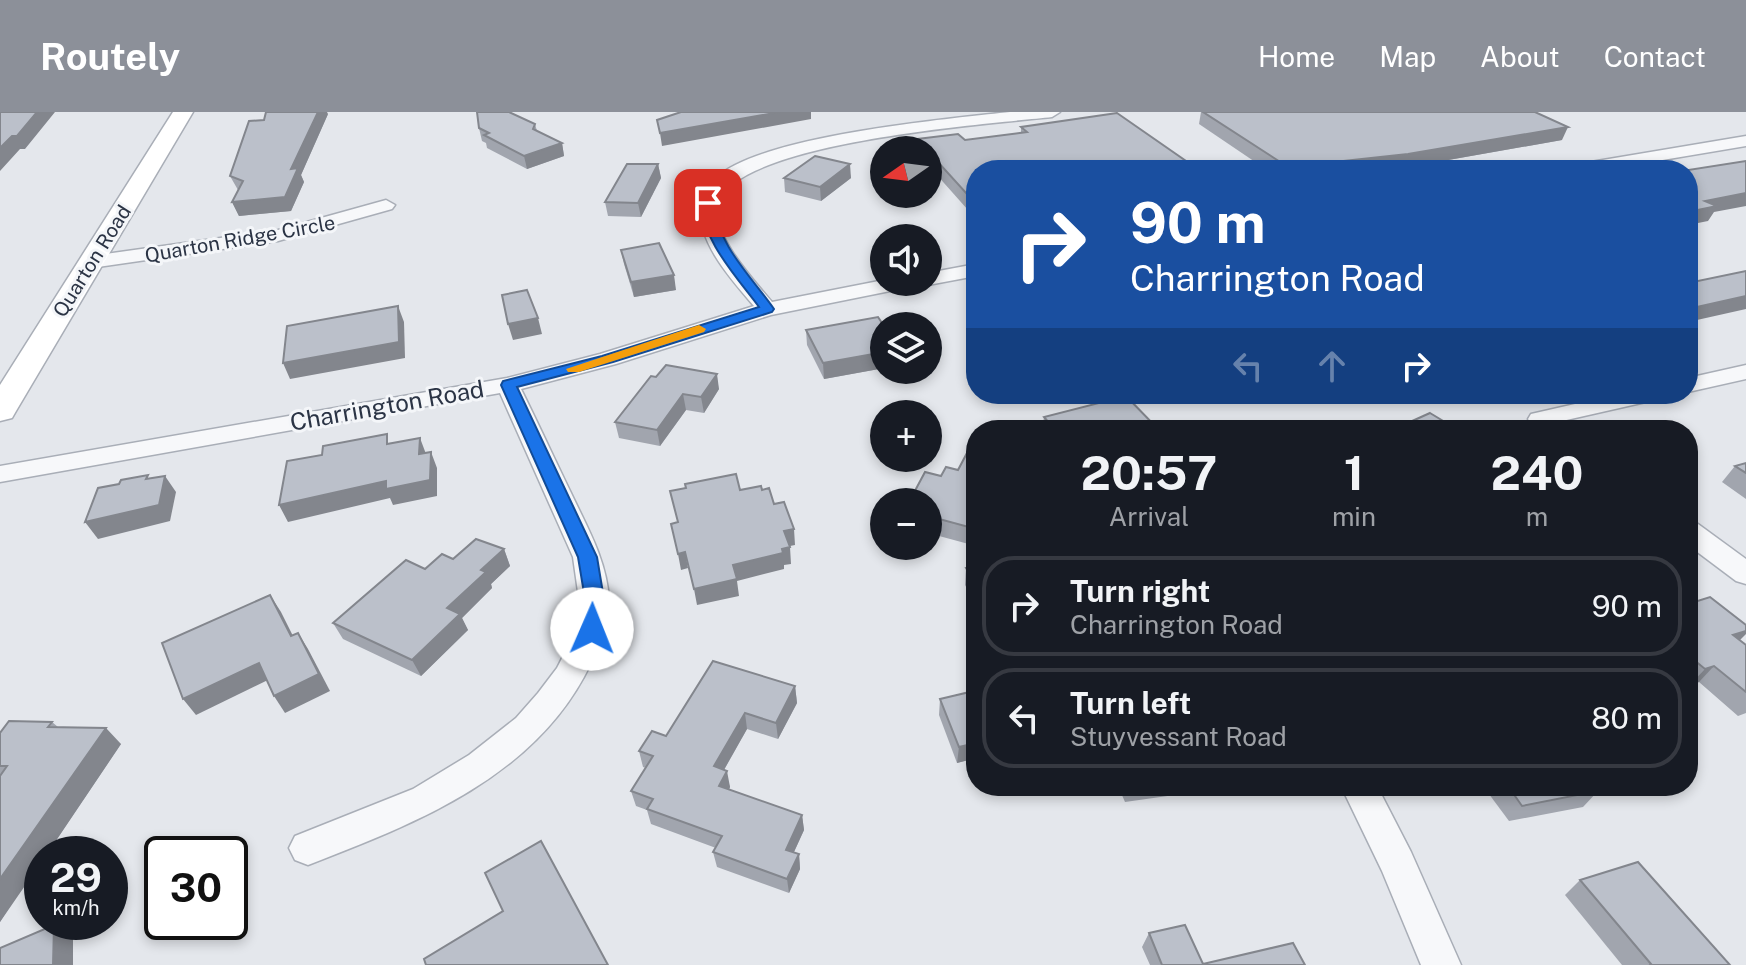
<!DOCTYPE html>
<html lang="en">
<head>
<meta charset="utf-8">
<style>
	:root { --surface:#171b24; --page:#242831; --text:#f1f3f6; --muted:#9ea1a6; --line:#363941; --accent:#8c9099 }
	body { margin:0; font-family:"Public Sans",sans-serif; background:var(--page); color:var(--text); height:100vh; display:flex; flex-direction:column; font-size:30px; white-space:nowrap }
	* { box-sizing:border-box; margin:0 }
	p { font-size:26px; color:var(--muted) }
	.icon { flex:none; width:44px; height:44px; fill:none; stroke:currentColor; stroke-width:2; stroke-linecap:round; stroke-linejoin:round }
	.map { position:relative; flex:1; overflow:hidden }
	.details { position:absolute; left:966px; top:308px; width:732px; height:376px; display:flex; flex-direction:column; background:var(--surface); border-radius:32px; box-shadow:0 4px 12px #0003 }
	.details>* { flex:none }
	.guide { position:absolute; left:966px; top:48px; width:732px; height:244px; border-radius:32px; box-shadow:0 4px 12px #0003; background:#1a4fa0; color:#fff; overflow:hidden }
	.needle { width:52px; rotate:256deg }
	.buttons { position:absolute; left:870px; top:24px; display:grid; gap:16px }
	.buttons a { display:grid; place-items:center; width:72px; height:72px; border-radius:50%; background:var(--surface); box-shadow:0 4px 12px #0003; font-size:40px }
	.speed { position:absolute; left:24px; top:724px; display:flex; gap:16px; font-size:40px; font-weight:700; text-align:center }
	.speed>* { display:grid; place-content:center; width:104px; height:104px; border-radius:50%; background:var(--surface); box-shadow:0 4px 12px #0003; line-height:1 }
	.speed small { font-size:20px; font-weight:400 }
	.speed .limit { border:4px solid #111; border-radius:12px; background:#fff; color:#111 }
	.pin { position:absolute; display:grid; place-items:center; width:68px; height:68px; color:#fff; margin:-34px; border-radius:16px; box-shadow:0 4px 12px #0006 }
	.me { position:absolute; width:88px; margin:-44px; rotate:1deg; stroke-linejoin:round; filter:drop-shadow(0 0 6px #0008) }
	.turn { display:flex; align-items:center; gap:28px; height:168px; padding:0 32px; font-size:36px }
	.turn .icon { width:104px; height:104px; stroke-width:2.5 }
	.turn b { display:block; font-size:56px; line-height:68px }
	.lanes { display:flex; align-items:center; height:76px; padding:0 32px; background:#0003; justify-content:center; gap:40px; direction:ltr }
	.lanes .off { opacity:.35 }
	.eta { display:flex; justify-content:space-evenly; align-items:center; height:136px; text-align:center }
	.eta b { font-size:48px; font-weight:700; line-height:56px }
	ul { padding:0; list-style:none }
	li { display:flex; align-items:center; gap:24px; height:100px; margin:0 16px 12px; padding:0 16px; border:4px solid var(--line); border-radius:32px }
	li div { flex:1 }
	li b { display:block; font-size:30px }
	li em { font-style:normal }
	header { display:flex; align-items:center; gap:48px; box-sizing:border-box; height:112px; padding:0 40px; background:var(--accent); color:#fff }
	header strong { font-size:38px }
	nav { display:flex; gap:44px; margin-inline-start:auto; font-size:28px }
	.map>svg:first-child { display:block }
</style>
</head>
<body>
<header>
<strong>Routely</strong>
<nav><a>Home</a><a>Map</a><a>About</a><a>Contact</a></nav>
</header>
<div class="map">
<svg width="1746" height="853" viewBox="0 0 1746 853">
	<rect width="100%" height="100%" fill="#e4e7ec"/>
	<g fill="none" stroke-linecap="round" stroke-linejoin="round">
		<g stroke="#a9aeb7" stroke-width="3">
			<g id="street">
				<path d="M1010 0H1060L1052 5C990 12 739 29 718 91 708 119 755 170 772 190L884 168 918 170 915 174 771 203 616 252 521 277C538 311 554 346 571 381 587 415 607 449 609 488 610 513 601 530 591 551 538 664 417 711 308 753L295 748 289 736 295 724 413 677 469 643 516 606 538 581 557 556 577 517 579 487 573 445 500 281 0 370V354L507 266 600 242 754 194C729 165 699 132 699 92 704 84 709 73 716 66 760 24 946 7 1010 0Z"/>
				<polygon points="1746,24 1746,34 1603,58 1564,58 1573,53"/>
				<polygon points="386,88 395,93 392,97 278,129 91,156 81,150 91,144 278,118"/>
				<polygon points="976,152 976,164 928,173 920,170 928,170 928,161"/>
				<polygon points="1746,253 1746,267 1688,280 1688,266"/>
				<polygon points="1619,282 1663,282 1659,287 1540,314 1531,312 1528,307 1531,302"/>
				<polygon points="1688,409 1698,412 1746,447 1746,472 1736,469 1688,433"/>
				<polygon points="1341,674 1377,674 1411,740 1461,853 1421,853 1382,759"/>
			</g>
		</g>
		<g stroke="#a9aeb7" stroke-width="3">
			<polygon id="secondary" points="173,0 193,0 16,299 12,306 0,309 0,273"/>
		</g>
		<use href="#street" fill="#f7f8fa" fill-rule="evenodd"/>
		<use href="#secondary" fill="#fff" fill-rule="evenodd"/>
	</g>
	<g fill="#a1a5ae">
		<polygon points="1201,0 1535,0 1562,28 1403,56 1383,58 1267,58 1199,12"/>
		<polygon points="328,2 301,63 304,70 291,99 239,104 232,90 238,78 230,64"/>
		<polygon points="535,12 537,19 562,31 564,44 527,57 487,36 486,31 482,29 479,16"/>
		<polygon points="1021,15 1199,58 976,58 976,107 928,53 928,38 917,38 917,27 965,28 1021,21"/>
		<polygon points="658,52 661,66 641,105 608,104 605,90"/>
		<polygon points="784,66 851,66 821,89 785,80"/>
		<polygon points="621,138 676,178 634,185 624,152"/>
		<polygon points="975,187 976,187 976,206 974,202"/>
		<polygon points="884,214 884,252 879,253 879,257 824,267 807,233 806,218"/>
		<polygon points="651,264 719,277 704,301 686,298 660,334 619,326 615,310"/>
		<polygon points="1338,282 1367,282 1361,290"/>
		<polygon points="1044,305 1158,317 1158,318 1042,318"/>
		<polygon points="976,343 976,434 928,421 928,390 941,364 958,358"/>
		<polygon points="1746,351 1746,387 1722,370 1735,354"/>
		<polygon points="504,437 510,454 491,472 492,476 462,506 468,518 421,564 343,527 333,511 425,457 453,447"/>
		<polygon points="976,454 976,492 965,473 966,456"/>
		<polygon points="1688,492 1746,533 1746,601 1738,604 1699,570 1689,574 1688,572"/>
		<polygon points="795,574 797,591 778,627 747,617 724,658 730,675 729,678 802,703 804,718 794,740 799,742 800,757 789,781 717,755 713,740 716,736 651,712 647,698 636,694 631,679 646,656 643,655 639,639 666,624"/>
		<polygon points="976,583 976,646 957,651 939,603 940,587"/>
		<polygon points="52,610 58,615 121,632 47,742 42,742 0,810 0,621"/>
		<polygon points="1118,674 1212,674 1210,678 1125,690"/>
		<polygon points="1483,674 1593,674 1598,679 1583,695 1509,709"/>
		<polygon points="1580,768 1730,853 1622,853 1565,783"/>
		<polygon points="1149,821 1203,852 1305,853 1150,853 1142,835"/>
	</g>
	<g fill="#83868d">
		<polygon points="37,0 55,0 25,37 20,37 0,59 0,36"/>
		<polygon points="318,0 327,0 328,2 301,63 304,70 291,99 239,104 232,90 291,57"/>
		<polygon points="780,0 811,0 811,7 662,34 660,21"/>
		<polygon points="1568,15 1562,28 1403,56 1383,58 1287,58 1288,55"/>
		<polygon points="562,31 564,44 527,57 524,44"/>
		<polygon points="658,52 661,66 641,105 638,91"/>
		<polygon points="850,52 851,66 821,89 820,75"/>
		<polygon points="1746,81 1746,94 1714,100 1708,109 1688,113 1688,100 1705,89"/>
		<polygon points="674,163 676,178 634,185 631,170"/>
		<polygon points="1746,184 1746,197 1688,210 1688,197"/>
		<polygon points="398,194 404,210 405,246 290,267 283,251"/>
		<polygon points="538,206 542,222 513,228 508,212"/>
		<polygon points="884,236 884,252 879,253 879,257 824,267 823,251"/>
		<polygon points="717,262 719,277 704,301 701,285"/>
		<polygon points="683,282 686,298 660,334 657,318"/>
		<polygon points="420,326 426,342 419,342"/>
		<polygon points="431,340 437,356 437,384 393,393 390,386 288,410 279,393"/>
		<polygon points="165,364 176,380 170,409 98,427 85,410"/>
		<polygon points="794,417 795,433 785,435 784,419"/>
		<polygon points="790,435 791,452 784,453 784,457 737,469 739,484 697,493 694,477 733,453"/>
		<polygon points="504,437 510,454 491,472 492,476 462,506 468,518 421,564 412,548 447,496 481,458"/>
		<polygon points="685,440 688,456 681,458 678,442"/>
		<polygon points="270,483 281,500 301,540 291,524"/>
		<polygon points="1746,519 1746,522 1735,533 1733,523"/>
		<polygon points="298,521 308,537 330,579 285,601 274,584"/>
		<polygon points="259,551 270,567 196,603 183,587"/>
		<polygon points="1714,554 1699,570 1689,574 1705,557"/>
		<polygon points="795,574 797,591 778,627 776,611"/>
		<polygon points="745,601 747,617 717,670 714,654"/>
		<polygon points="106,616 121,632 47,742 42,742 42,749 0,810 0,767"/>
		<polygon points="976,631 976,646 957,651 959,635"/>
		<polygon points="727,659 730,675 722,690 719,674"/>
		<polygon points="802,703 804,718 788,753 786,738"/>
		<polygon points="799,742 800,757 789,781 787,767"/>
		<polygon points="54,813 73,827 73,853 53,853"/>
	</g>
	<g fill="#bbc0ca" stroke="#83868d" stroke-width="2">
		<polygon points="0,0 37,0 17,24 12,24 0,36"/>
		<polygon points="266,0 318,0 291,57 298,56 285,85 232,90 243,69 230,64 249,9 264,8"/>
		<polygon points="477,0 509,0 535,12 533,17 562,31 524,44 484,23 489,21 479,16"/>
		<polygon points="681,0 780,0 660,21 657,8"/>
		<polygon points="1203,0 1535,0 1568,15 1408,42 1288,55"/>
		<polygon points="1117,1 1199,58 976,58 976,92 917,27 958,22 965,28 1027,20 1021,15"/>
		<polygon points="815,44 850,52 820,75 784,66"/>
		<polygon points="1746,49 1746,81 1705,89 1717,94 1688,100 1688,58"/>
		<polygon points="627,52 658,52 638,91 605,90"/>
		<polygon points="659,131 674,163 631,170 621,138"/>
		<polygon points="1746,159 1746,184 1688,197 1688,171"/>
		<polygon points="527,178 538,206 508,212 502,183"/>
		<polygon points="398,194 399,230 283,251 287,214"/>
		<polygon points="878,205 884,214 884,236 877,238 879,241 823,251 806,218"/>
		<polygon points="666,253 717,262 701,285 683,282 657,318 615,310 651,264 656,265"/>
		<polygon points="1126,284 1158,317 1154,318 1055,318 1044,305"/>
		<polygon points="1430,301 1458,318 1410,318 1410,310"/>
		<polygon points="387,322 387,332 420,326 419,342 431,340 430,368 386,377 386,369 279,393 287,349 322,343 323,334"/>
		<polygon points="967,341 976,343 976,417 928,404 928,390 909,390 925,360 941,364 946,355 958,358"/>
		<polygon points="1746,351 1746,361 1735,354"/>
		<polygon points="736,362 740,378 761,374 762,378 769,376 774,392 784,390 794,417 784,419 790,435 782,437 783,441 733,453 737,467 694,477 685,440 678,442 671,412 678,410 670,379 686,376 685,372"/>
		<polygon points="148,363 146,367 165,364 159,393 85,410 98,376 119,372 121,368"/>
		<polygon points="476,427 504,437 481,458 486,460 447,496 460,502 412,548 333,511 406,448 425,457 442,442 453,447"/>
		<polygon points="976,454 976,473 966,456"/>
		<polygon points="270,483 291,524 298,521 319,562 274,584 259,551 183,587 162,531"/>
		<polygon points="1710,485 1746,513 1746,519 1733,523 1746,533 1746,580 1714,554 1705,557 1688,543 1688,492"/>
		<polygon points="713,549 795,574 776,611 745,601 714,654 727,659 719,674 802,703 786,738 799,742 787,767 713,740 722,724 647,697 653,687 631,679 653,644 639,639 652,619 666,624"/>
		<polygon points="974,579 976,583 976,631 959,635 940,587"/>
		<polygon points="9,609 52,610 48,615 106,616 0,767 0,664 7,654 0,654 0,621"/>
		<polygon points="1508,674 1593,674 1598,679 1522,694"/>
		<polygon points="541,729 608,853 426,853 424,847 503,799 485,761"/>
		<polygon points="1638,750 1730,853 1650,853 1651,852 1580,768"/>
		<polygon points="54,813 53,853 0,853 0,836"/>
		<polygon points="1185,813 1203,852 1293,831 1305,853 1162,853 1149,821"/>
	</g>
	<path fill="#1a73e8" stroke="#114b97" stroke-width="2" d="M704 89 714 91C717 133 751 164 774 197L772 200 613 250 517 275 597 445 604 487 599 523H585L582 517 585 487 578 445 501 273 503 269 602 244 759 195C740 169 696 122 704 89Z"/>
	<polygon fill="#f59e0b" points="699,213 706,217 704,220 579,260 568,260 566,257"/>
	<g text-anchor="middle" stroke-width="6" stroke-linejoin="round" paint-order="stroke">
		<g font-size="20" fill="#2b3445" stroke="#f4f6f9">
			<text transform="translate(240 127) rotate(-10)" y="7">Quarton Ridge Circle</text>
			<text transform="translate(92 149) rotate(-58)" y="7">Quarton Road</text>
		</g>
		<g font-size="24" fill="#2b3445" stroke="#f4f6f9">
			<text transform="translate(387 294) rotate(-10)" y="8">Charrington Road</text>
		</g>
	</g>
</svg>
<div class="buttons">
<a><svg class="needle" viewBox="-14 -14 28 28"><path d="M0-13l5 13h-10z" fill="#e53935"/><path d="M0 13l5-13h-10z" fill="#9ea1a6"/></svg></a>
<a><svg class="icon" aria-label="sound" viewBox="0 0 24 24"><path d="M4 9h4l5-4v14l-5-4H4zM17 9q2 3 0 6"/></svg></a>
<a><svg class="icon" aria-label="layers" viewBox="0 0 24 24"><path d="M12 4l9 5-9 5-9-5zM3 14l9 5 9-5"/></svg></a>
<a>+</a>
<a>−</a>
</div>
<div class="speed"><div>29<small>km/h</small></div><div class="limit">30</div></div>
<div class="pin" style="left:708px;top:91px;background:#d93025"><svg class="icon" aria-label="arrive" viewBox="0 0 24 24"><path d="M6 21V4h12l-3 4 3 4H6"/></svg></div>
<svg class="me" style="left:592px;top:517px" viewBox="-20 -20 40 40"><circle r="19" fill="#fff"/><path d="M0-13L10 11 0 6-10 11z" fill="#1a73e8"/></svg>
<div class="guide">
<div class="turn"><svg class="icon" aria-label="right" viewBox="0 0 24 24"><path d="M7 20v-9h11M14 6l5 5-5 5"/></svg><div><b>90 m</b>Charrington Road</div></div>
<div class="lanes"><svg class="icon off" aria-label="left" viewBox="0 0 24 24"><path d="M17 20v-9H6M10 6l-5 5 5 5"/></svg><svg class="icon off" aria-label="ahead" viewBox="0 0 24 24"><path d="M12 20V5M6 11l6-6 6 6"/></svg><svg class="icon" aria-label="right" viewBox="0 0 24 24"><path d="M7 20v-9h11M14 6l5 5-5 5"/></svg></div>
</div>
<section class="details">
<div class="eta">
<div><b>20:57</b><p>Arrival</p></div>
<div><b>1</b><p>min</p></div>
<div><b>240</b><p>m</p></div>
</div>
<ul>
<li><svg class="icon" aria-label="right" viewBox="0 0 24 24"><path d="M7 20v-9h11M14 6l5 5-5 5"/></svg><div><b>Turn right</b><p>Charrington Road</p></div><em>90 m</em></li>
<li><svg class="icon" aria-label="left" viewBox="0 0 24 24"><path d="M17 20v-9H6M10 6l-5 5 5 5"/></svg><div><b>Turn left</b><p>Stuyvessant Road</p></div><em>80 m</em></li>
</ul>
</section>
</div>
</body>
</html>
